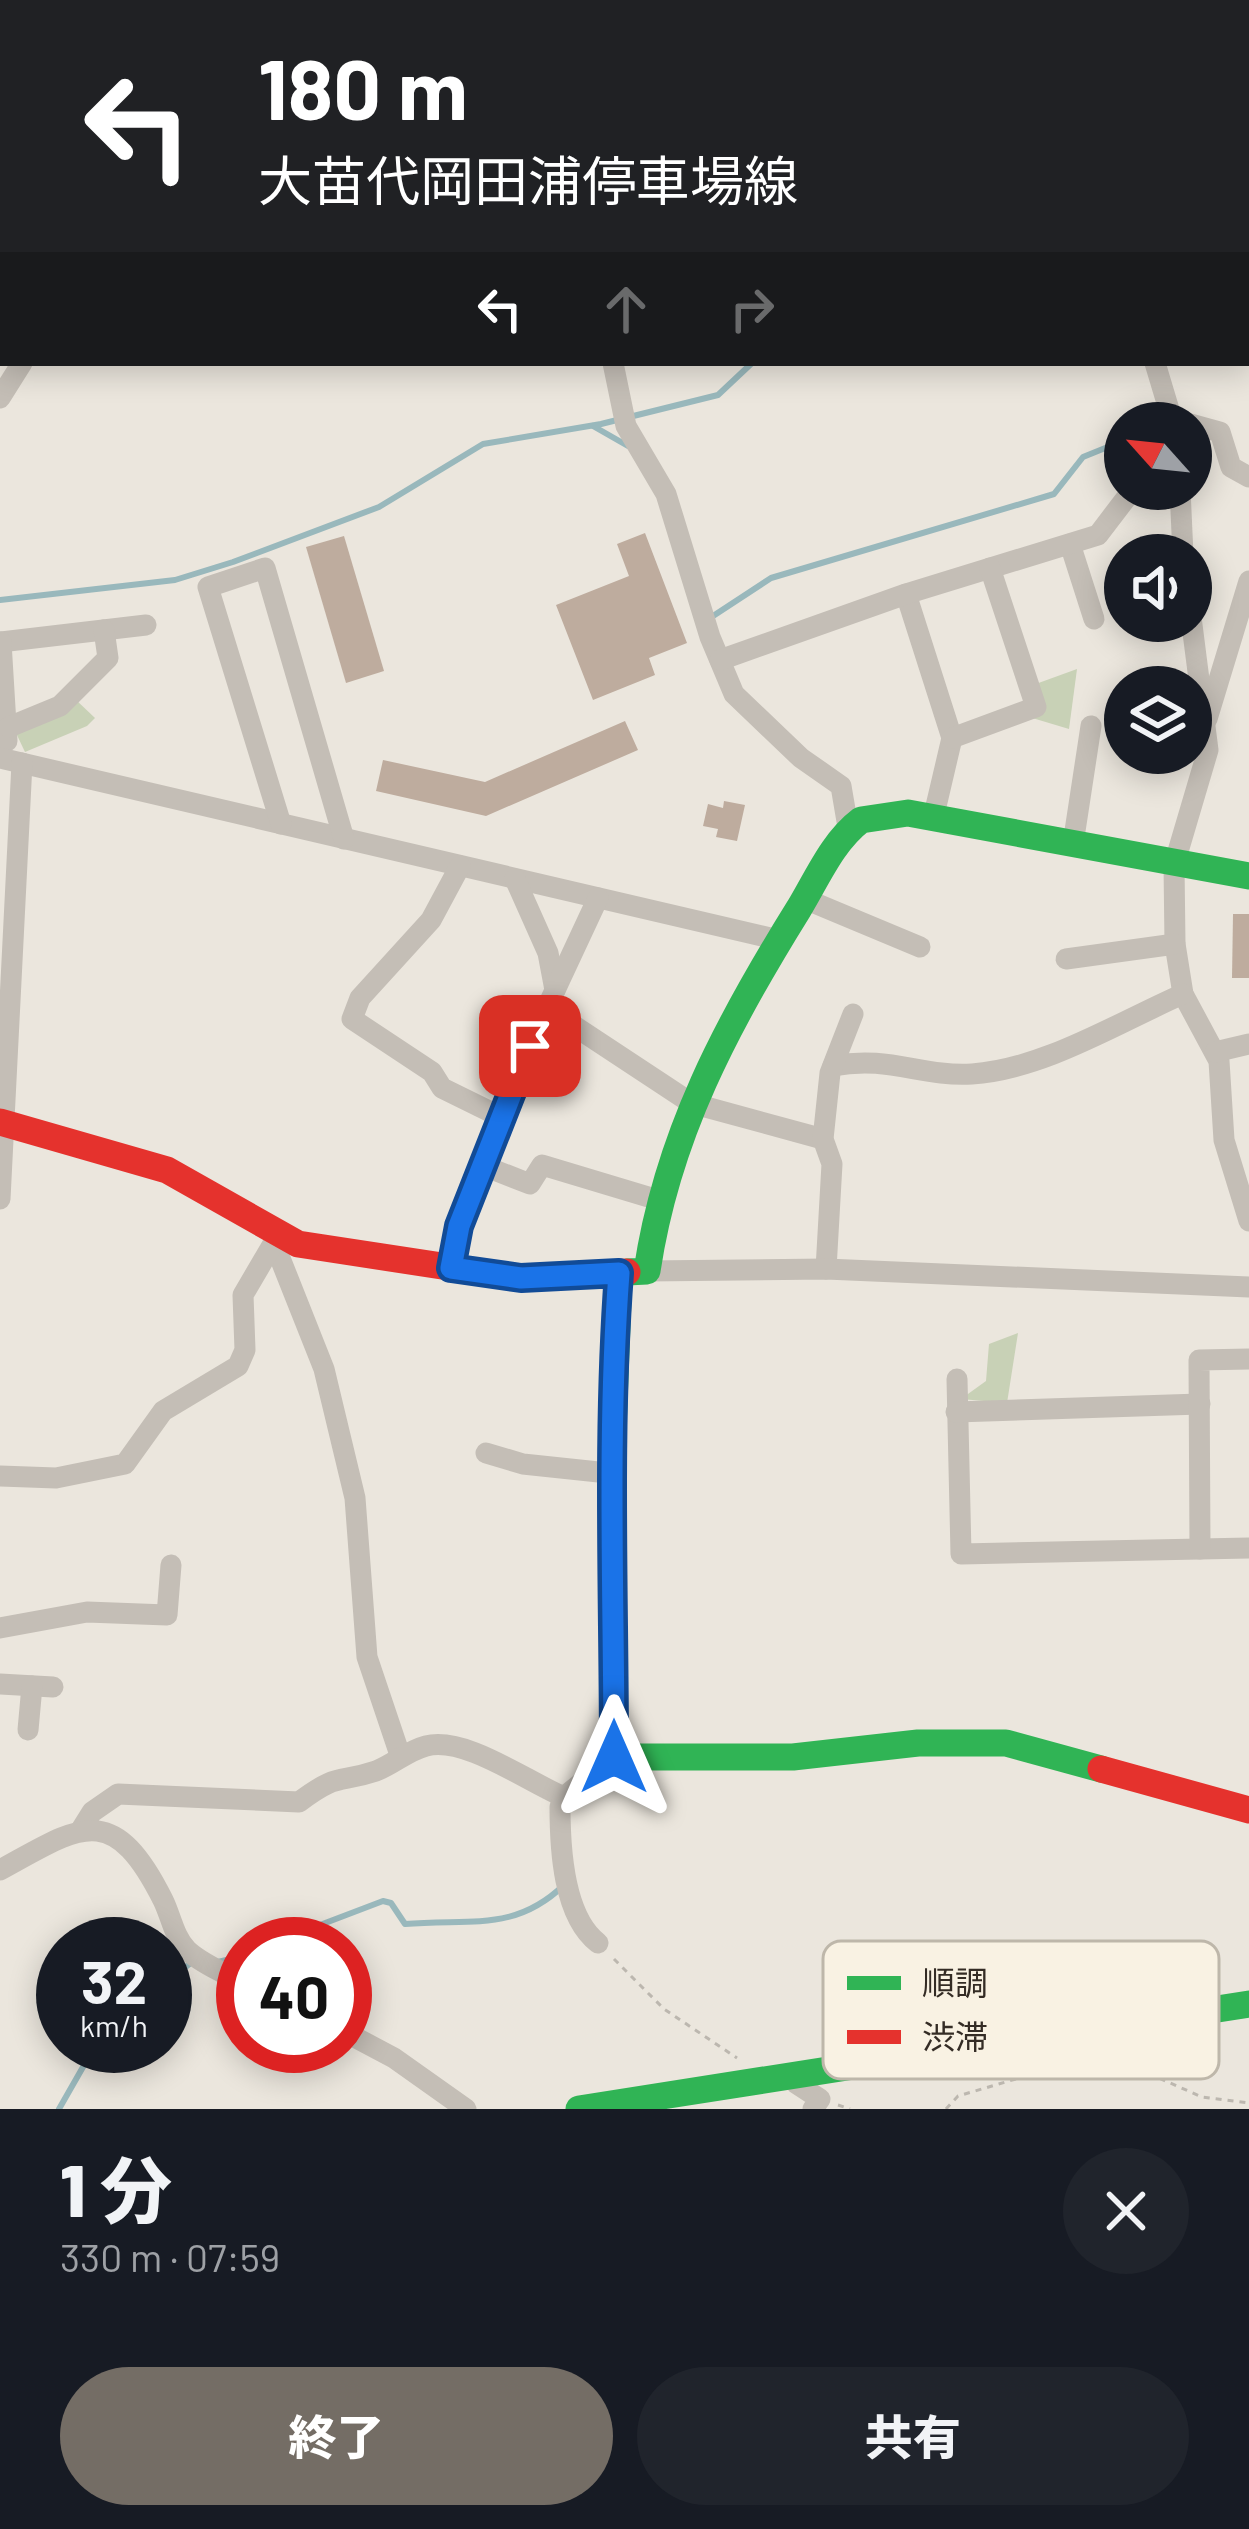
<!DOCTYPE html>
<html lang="ja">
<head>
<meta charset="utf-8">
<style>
	:root { --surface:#171b24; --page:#20242c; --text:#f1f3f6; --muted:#9ea1a6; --accent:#746d65 }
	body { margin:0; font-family:Barlow,"Noto Sans JP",sans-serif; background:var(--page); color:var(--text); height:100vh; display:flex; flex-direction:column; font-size:45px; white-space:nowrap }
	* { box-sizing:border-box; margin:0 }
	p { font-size:39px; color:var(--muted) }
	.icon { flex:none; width:66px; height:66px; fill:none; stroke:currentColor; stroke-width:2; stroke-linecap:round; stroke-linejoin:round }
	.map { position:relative; height:2109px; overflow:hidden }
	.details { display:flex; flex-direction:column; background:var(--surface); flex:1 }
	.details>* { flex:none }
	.top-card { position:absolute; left:0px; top:0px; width:1251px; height:366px; box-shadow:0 6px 30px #0003; background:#202124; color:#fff; overflow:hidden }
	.needle { width:78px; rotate:297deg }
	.buttons { position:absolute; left:1104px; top:402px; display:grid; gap:24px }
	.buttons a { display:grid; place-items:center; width:108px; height:108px; border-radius:50%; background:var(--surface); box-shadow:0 6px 30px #0003; font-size:60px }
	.speed { position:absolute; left:36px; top:1917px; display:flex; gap:24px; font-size:60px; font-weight:700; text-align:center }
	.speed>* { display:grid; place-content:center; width:156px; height:156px; border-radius:50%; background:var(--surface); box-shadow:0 6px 30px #0003; line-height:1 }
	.speed small { font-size:30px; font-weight:400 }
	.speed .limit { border:18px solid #d22; background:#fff; color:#111 }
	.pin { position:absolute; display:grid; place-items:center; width:102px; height:102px; color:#fff; margin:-51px; border-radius:24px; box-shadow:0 6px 18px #0006 }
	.me { position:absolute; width:132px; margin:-66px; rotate:0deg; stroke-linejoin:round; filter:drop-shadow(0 0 9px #0008) }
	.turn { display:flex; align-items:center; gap:42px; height:252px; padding:0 60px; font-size:54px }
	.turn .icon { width:156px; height:156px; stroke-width:2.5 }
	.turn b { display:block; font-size:84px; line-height:102px }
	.lanes { display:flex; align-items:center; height:114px; padding:0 60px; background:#0003; justify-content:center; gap:60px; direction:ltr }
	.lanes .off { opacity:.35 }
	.round { display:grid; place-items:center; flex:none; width:126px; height:126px; border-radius:63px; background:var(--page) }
	.headline { display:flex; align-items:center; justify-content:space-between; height:204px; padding:0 60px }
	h1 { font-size:72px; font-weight:800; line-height:90px }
	.primary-button { display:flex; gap:24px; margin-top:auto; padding:24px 60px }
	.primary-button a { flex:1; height:138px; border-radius:72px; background:var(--accent); color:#fff; font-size:48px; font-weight:800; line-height:138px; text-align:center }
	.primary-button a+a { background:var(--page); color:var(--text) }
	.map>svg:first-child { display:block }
</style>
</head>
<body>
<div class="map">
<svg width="1249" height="2109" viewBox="0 0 1249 2109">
	<rect width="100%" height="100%" fill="#ebe6dd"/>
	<g fill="#c8d1b6">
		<polygon points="1077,669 1069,729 1029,717 1033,685"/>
		<polygon points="75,699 95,718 87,726 25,752 16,733"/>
		<polygon points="1018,1333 1007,1403 961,1399 986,1381 989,1344"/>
	</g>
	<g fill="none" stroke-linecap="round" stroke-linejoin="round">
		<g stroke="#99b8bc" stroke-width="6">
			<polyline points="593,426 628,446"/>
			<polyline points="0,600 175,580 233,562 379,507 483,444 601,424 718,395 752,363"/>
			<polyline points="710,618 771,578 1054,494 1083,457 1125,440"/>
			<path d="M270 1944 383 1901 391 1903 405 1924C469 1918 514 1933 564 1885"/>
			<polyline points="218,1962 243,1956"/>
			<polyline points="165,1984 193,1961"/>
			<polyline points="59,2109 95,2046"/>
		</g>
	</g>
	<g fill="#beac9e">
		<polygon points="645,533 687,643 649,658 655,675 593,700 556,605 629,576 617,544"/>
		<polygon points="344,536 384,671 346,683 306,547"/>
		<polygon points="625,721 638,750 486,816 376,791 383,760 485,782"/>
		<polygon points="724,801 745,805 737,841 716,837 718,829 703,826 708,804 723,808"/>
		<polygon points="1233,914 1249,914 1249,978 1232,978"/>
	</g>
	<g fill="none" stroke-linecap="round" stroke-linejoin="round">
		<g stroke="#bcb7af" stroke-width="3" stroke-dasharray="6 6" stroke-linecap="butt">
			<polyline points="294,0 299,3"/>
			<polyline points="1010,0 1012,3"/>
			<polyline points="1152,0 1152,3"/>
			<polyline points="219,3 220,0"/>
			<polyline points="445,3 445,0"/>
			<polyline points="589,3 589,0"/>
			<polyline points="614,1959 664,2009 737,2058"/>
			<polyline points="838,2105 850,2109"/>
			<polyline points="946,2109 958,2096 1077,2061 1103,2059 1127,2064 1202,2097 1249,2103"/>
		</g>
		<g stroke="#c4beb6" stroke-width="21">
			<polyline points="1248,48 1249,48"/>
			<polyline points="613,363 626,426 666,494 710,637 734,694 801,758 841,786 849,833"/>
			<polyline points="1155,363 1173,423"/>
			<polyline points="0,398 22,363"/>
			<polyline points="1191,424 1220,432 1231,467 1249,477"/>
			<polyline points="1180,489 1183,555"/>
			<polyline points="1070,544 1094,619"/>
			<polyline points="906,594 952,738 933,819"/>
			<polyline points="1191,617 1208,750 1174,865 1175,944 1183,994 1219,1061 1224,1140 1249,1221"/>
			<polyline points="0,642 146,625"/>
			<polyline points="1,642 7,741"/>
			<polyline points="720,660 906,594 1098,535 1133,489"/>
			<polyline points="1207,719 1249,581"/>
			<polyline points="9,727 60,706 108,658 104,630"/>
			<polyline points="952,738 1036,707 990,568"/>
			<polyline points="0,758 779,940"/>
			<polyline points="281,824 208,587 265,568 344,839"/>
			<polyline points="1073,844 1091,726"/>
			<polyline points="460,866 431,920 360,998 352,1019 432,1072 442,1088 505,1119"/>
			<polyline points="515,879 548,953 555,990"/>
			<polyline points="805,899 920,947"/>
			<polyline points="1066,959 1175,944"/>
			<polyline points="547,1008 691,1103 823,1139"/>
			<polyline points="1215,1052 1249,1044"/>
			<path d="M833 1066C889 1055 921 1077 972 1074 1044 1069 1117 1023 1183 994"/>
			<polyline points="484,1166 530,1184 542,1165 655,1199"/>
			<polyline points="0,1199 22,763"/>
			<polyline points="274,1243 324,1369 355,1498 367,1657 400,1755"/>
			<polyline points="451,1268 459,1226 529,1046 598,898"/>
			<polyline points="826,1269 832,1164 823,1139 830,1073 853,1014"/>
			<polyline points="647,1271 826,1269 1249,1287"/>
			<polyline points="957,1379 961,1554 1249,1548"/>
			<polyline points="956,1412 1200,1404"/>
			<polyline points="486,1453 523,1464 608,1473"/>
			<polyline points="0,1476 56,1478 125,1464 163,1411 238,1366 245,1350 243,1295 277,1237"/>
			<polyline points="1200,1549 1199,1360 1249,1359"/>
			<polyline points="0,1628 87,1612 167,1615 171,1565"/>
			<polyline points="0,1684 53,1687"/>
			<polyline points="28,1730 32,1686"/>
			<path d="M82 1828 92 1812 118 1794 299 1802C339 1772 337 1784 376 1771 394 1764 407 1751 426 1746 465 1736 526 1781 564 1797"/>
			<path d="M0 1870C79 1827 112 1798 163 1900 171 1916 174 1937 187 1950 201 1964 227 1973 243 1985"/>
			<path d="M598 1943C563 1916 560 1848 560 1807L564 1797 613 1757"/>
			<polyline points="345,2032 394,2058 466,2109"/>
			<polyline points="796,2075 797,2084 820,2099 813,2109"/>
		</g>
		<g stroke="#30b455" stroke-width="27">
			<path d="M627 1272 647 1271C667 1136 727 1024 798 910 817 879 832 842 861 820L908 813 1249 876"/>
			<polyline points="619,1273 612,1455 613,1757 793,1757 918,1743 1006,1743 1101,1769"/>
			<polyline points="579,2109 1249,2004"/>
		</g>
		<g stroke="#e5322d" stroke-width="27">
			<polyline points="0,1122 167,1170 298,1244 521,1278 627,1272"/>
			<polyline points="1101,1769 1249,1810"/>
		</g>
	</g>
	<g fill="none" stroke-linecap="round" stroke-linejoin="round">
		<g stroke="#114b97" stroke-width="30">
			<path id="route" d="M530 1046 459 1226 451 1268 521 1278 619 1273C607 1434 614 1595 614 1757"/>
		</g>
		<use href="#route" stroke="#1a73e8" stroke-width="21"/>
	</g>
	<rect x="823" y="1941" width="396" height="138" rx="18" fill="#f9f2e3" stroke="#beb7aa" stroke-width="3"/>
	<rect x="847" y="1976" width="54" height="14" fill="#30b455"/>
	<rect x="847" y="2030" width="54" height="14" fill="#e5322d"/>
	<g font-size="33" fill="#342c25">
		<text x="922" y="1995">順調</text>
		<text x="922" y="2049">渋滞</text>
	</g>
</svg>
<div class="buttons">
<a><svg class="needle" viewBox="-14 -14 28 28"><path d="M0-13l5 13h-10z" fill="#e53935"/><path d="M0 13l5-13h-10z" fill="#9ea1a6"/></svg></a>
<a><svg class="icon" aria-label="sound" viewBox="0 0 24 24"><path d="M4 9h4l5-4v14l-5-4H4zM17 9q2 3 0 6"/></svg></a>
<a><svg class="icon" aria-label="layers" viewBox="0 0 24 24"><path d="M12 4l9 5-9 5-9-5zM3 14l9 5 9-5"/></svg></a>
</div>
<div class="speed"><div>32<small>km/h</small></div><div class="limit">40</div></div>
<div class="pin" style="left:530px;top:1046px;background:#d93025"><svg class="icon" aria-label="arrive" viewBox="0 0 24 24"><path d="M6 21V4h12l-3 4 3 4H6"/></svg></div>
<svg class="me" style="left:614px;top:1757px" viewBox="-20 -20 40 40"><path d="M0-17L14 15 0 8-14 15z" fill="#1a73e8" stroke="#fff" stroke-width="4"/></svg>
<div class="top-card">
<div class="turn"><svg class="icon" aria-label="left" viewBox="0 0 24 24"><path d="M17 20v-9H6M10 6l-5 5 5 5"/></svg><div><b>180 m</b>大苗代岡田浦停車場線</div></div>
<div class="lanes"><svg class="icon" aria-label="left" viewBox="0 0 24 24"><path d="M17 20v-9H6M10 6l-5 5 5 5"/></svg><svg class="icon off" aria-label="ahead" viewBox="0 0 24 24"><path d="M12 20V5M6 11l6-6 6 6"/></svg><svg class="icon off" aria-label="right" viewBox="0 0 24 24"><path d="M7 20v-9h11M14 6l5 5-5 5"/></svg></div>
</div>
</div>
<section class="details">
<div class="headline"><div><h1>1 分</h1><p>330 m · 07:59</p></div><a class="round"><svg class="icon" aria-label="close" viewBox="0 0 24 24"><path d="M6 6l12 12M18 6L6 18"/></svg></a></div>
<div class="primary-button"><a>終了</a><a>共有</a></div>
</section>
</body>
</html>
